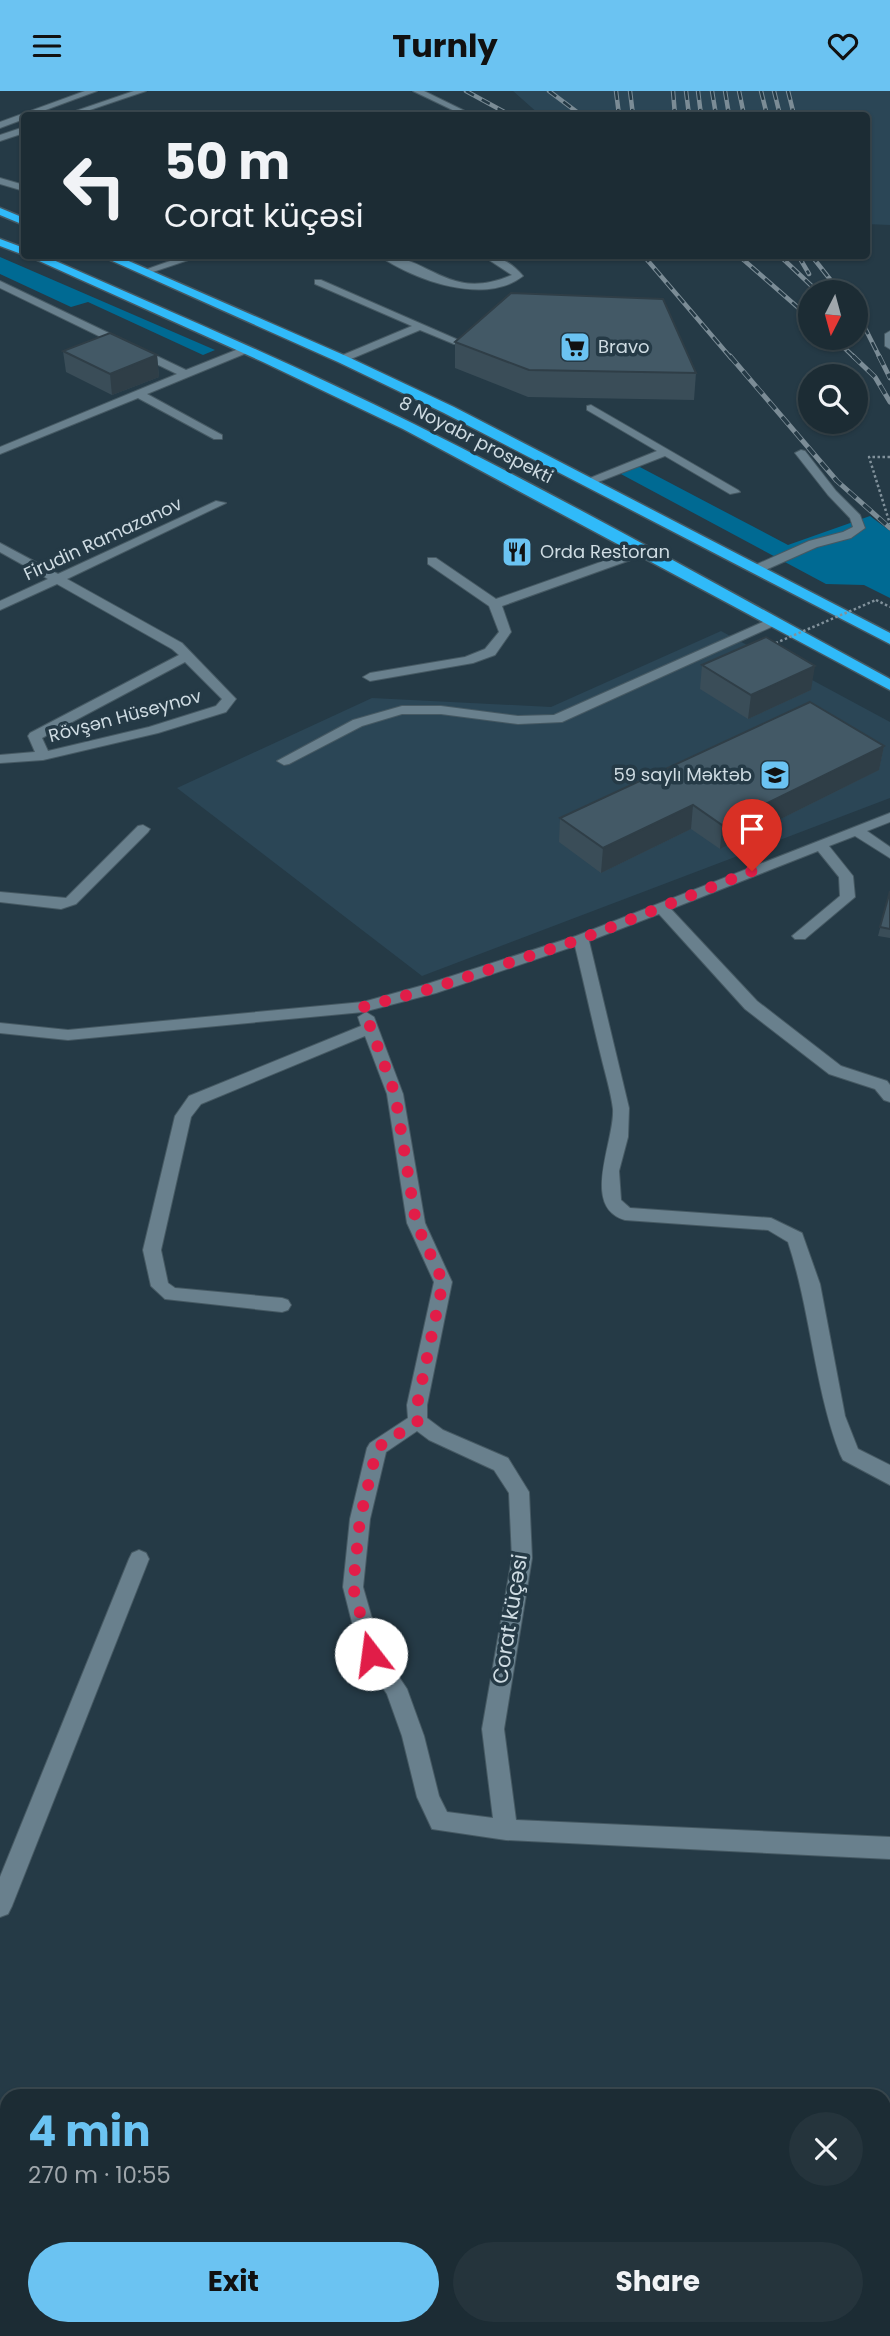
<!DOCTYPE html>
<html lang="en">
<head>
<meta charset="utf-8">
<style>
	:root { --surface:#1c2c34; --page:#25343c; --text:#f1f3f6; --muted:#a0a7ac; --line:#3a484f; --accent:#6bc3f2 }
	body { margin:0; font-family:Poppins,sans-serif; background:var(--page); color:var(--text); height:100vh; display:flex; flex-direction:column; font-size:26px; white-space:nowrap }
	* { box-sizing:border-box; margin:0 }
	p { font-size:23px; color:var(--muted) }
	.icon { flex:none; width:38px; height:38px; fill:none; stroke:currentColor; stroke-width:2; stroke-linecap:round; stroke-linejoin:round }
	.map { position:relative; flex:1; overflow:hidden }
	.details { position:absolute; left:0px; top:1998px; width:891px; height:247px; display:flex; flex-direction:column; background:var(--surface); border-radius:21px 21px 0 0; box-shadow:0 2px 5px #0004,0 0 0 2px var(--line) }
	.details>* { flex:none }
	.hud { position:absolute; left:21px; top:21px; width:849px; height:147px; border-radius:7px; box-shadow:0 2px 5px #0004,0 0 0 2px var(--line); background:#1c2c34; color:var(--text); overflow:hidden }
	.needle { width:46px; rotate:186deg }
	.controls { position:absolute; left:798px; top:189px; display:grid; gap:14px }
	.controls a { display:grid; place-items:center; width:70px; height:70px; border-radius:50%; background:var(--surface); box-shadow:0 2px 5px #0004,0 0 0 2px var(--line); font-size:35px }
	.pin { position:absolute; display:grid; place-items:center; width:60px; height:60px; color:#fff; margin:-72px -30px; border-radius:50% 50% 50% 0; rotate:-45deg; box-shadow:0 0 7px #0007 }
	.pin .icon { rotate:45deg }
	.me { position:absolute; width:77px; margin:-38px; rotate:345deg; stroke-linejoin:round; filter:drop-shadow(0 0 5px #0008) }
	.turn { display:flex; align-items:center; gap:24px; height:147px; padding:0 28px; font-size:32px }
	.turn .icon { width:91px; height:91px; stroke-width:2.5 }
	.turn b { display:block; font-size:49px; line-height:60px }
	.round { display:grid; place-items:center; flex:none; width:74px; height:74px; border-radius:37px; background:var(--page) }
	.overview { display:flex; align-items:center; justify-content:space-between; height:119px; padding:0 28px }
	h1 { font-size:42px; font-weight:700; line-height:52px; color:var(--accent) }
	.primary-button { display:flex; gap:14px; margin-top:auto; padding:14px 28px }
	.primary-button a { flex:1; height:80px; border-radius:42px; background:var(--accent); color:#111; font-size:28px; font-weight:700; line-height:80px; text-align:center }
	.primary-button a+a { background:var(--page); color:var(--text) }
	header { display:flex; justify-content:space-between; align-items:center; height:91px; padding:0 28px; background:var(--accent); color:#111; font-size:32px; font-weight:700 }
	.map>svg:first-child { display:block }
</style>
</head>
<body>
<header><svg class="icon" aria-label="menu" viewBox="0 0 24 24"><path d="M4 6h16M4 12h16M4 18h16"/></svg>Turnly<svg class="icon" aria-label="heart" viewBox="0 0 24 24"><path d="M12 20l-8-8c-3-5 5-10 8-4 3-6 11-1 8 4z"/></svg></header>
<div class="map">
<svg width="890" height="2245" viewBox="0 0 890 2245">
	<rect width="100%" height="100%" fill="#253a46"/>
	<g fill="#2b4656">
		<polygon points="513,0 890,0 890,134 866,133 866,24 540,24"/>
		<polygon points="721,540 890,631 890,707 422,885 177,697 372,607 551,616"/>
	</g>
	<g fill="#006a93">
		<polygon points="0,166 215,259 203,264 88,211 71,216 0,183"/>
		<polygon points="636,374 788,454 870,425 890,440 890,507 864,494 826,493 619,382"/>
	</g>
	<g fill="none" stroke-linecap="round" stroke-linejoin="round">
		<g stroke="#465963" stroke-width="2">
			<g id="minor">
				<polygon points="85,0 97,0 32,24 24,24 24,28 0,37 0,31"/>
				<polygon points="134,0 146,0 75,24 64,24"/>
				<polygon points="413,0 424,0 473,24 463,24"/>
				<polygon points="24,36 24,42 0,50 0,44"/>
				<polygon points="0,87 24,94 24,100 0,93"/>
				<polygon points="187,164 203,164 147,183 139,181"/>
				<path d="M378 164C430 164 448 212 512 184L483 165C499 164 513 173 523 185 485 215 413 189 378 164Z"/>
				<polygon points="315,189 321,189 463,251 454,253 420,239 346,270 338,270 338,266 412,235 315,193"/>
				<polygon points="0,190 186,279 241,257 249,257 249,261 147,303 222,344 222,348 214,348 138,307 0,363 0,356 177,283 0,197"/>
				<polygon points="890,240 890,258 885,255 885,243"/>
				<polygon points="591,314 738,399 740,401 730,403 665,365 593,393 585,393 585,389 657,360 587,319 587,315"/>
				<polygon points="801,359 805,360 836,400 860,424 865,437 851,447 817,456 761,481 753,481 753,475 809,450 843,441 853,436 850,427 828,404 795,362"/>
				<path d="M216 410 226 412 67 488 182 552 236 608 226 621 158 642 43 669 0 672V664L35 661 28 645 30 642 179 564 172 558 57 493 0 519V510L48 488 0 461V452L58 483ZM185 571 222 608 216 615 149 636 48 660 42 647Z"/>
				<polygon points="646,455 652,459 650,462 502,515 511,541 495,564 473,572 370,590 363,586 370,582 465,566 485,558 499,541 489,515 428,473 428,467 436,467 496,508"/>
				<polygon points="774,526 780,530 778,533 562,631 518,633 441,623 402,623 362,635 289,673 284,674 277,670 353,629 402,615 441,615 518,625 554,624"/>
				<path d="M890 722V731L867 740 890 756V767L855 745 829 755 853 785 855 806 805 848H795L792 845 840 805 839 786 818 760 671 818 757 910 841 975 887 990 890 994V1011L884 1009 875 998 829 983 745 918 659 823 589 850 629 1017 628 1046 619 1080 621 1109 630 1117 771 1127 802 1142 820 1193 845 1325 858 1358 890 1374V1394L843 1369 840 1363C814 1295 811 1221 788 1151L768 1139 625 1129C580 1116 615 1050 613 1018 611 1001 605 982 601 965 592 929 584 892 575 855L436 902 363 921 68 949 0 942V932L68 939 363 911 424 894 576 845Z"/>
				<polygon points="143,734 150,738 148,741 76,813 61,818 0,811 0,801 66,807 138,735"/>
				<path d="M366 921 374 926 403 1003 425 1132 452 1191 427 1314V1327L443 1339 508 1367 529 1401 532 1467 504 1638 516 1729 890 1746V1768L506 1749 432 1738 417 1706 402 1645 387 1603 360 1563 343 1496 350 1428 367 1357 370 1352 408 1327 407 1314 434 1191 407 1132 387 1003 365 945 201 1013 191 1026 161 1159 168 1192 175 1197 282 1207 288 1209 291 1214 288 1219 282 1221 165 1208 151 1195 143 1159 175 1025 189 1005 361 935 358 926ZM417 1340 429 1349 494 1379 509 1402 512 1467 482 1638 493 1727 447 1721 439 1705 424 1645 407 1598 381 1559 363 1496 370 1428 386 1361Z"/>
				<polygon points="139,1459 146,1462 149,1468 12,1815 8,1823 0,1826 0,1786 129,1468 132,1462"/>
			</g>
		</g>
		<g stroke="#465963" stroke-width="3">
			<g id="highway">
				<polygon points="0,117 24,127 24,134 0,124"/>
				<polygon points="0,148 24,157 24,164 0,155"/>
				<path d="M26 164H42C166 219 292 272 414 333 575 413 731 502 890 588V599L403 338 263 271Z"/>
				<polygon points="99,164 115,164 346,265 454,316 890,542 890,553 444,322 338,271"/>
			</g>
		</g>
		<g stroke="#81919b" stroke-width="2.5" stroke-dasharray="2.5 2.5" stroke-linecap="butt">
			<polyline points="890,366 869,366 890,433"/>
			<polyline points="876,509 890,516"/>
		</g>
		<use href="#minor" fill="#69808d" fill-rule="evenodd"/>
		<use href="#highway" fill="#30baf9" fill-rule="evenodd"/>
		<g stroke="#7b8c96" stroke-width="4.5">
			<g id="rail-far1">
				<polyline points="466,0 510,24"/>
				<polyline points="549,0 581,24"/>
				<polyline points="616,0 619,24"/>
				<polyline points="630,0 633,24"/>
				<polyline points="673,0 675,24"/>
				<polyline points="686,0 689,24"/>
				<polyline points="698,0 701,24"/>
				<polyline points="712,0 716,24"/>
				<polyline points="725,0 729,24"/>
				<polyline points="739,0 744,24"/>
				<polyline points="761,0 767,24"/>
				<polyline points="774,0 780,24"/>
				<polyline points="788,0 794,24"/>
				<polyline points="643,164 731,267"/>
				<polyline points="738,164 810,227"/>
				<polyline points="779,164 818,201"/>
				<polyline points="798,164 809,183"/>
				<polyline points="811,164 840,201"/>
				<polyline points="856,219 880,267"/>
				<polyline points="834,247 855,267"/>
			</g>
		</g>
		<g stroke="#7b8c96" stroke-width="5">
			<g id="rail">
				<polyline points="730,265 837,390 890,437"/>
				<polyline points="853,265 875,286 890,311"/>
				<polyline points="879,265 890,287"/>
			</g>
		</g>
		<use href="#rail-far1" stroke="#253a46" stroke-width="2.5" stroke-dasharray="9" stroke-linecap="butt"/>
		<use href="#rail" stroke="#253a46" stroke-width="3.5" stroke-dasharray="10" stroke-linecap="butt"/>
		<polyline stroke="#81919b" stroke-width="2.5" stroke-dasharray="2.5 2.5" stroke-linecap="butt" points="771,554 876,509"/>
	</g>
	<g fill="#3a4d58">
		<polygon points="455,251 696,282 694,309 528,306 455,277"/>
		<polygon points="63,260 157,264 159,286 112,304 66,281"/>
		<polygon points="702,574 811,599 748,628 700,598"/>
		<polygon points="884,655 879,679 720,758 691,738 601,782 559,751 560,727"/>
		<polygon points="890,800 890,847 878,845"/>
	</g>
	<g fill="#2f3e47">
		<polygon points="157,264 159,286 112,304 110,283"/>
		<polygon points="815,575 811,599 748,628 751,604"/>
		<polygon points="884,655 879,679 720,758 722,734"/>
		<polygon points="693,714 691,738 601,782 603,757"/>
	</g>
	<g fill="#435966" stroke="#2f3e47" stroke-width="2">
		<polygon points="511,202 663,208 696,282 529,279 455,251"/>
		<polygon points="110,242 157,264 110,283 63,260"/>
		<polygon points="766,546 815,575 751,604 702,574"/>
		<polygon points="810,611 884,655 722,734 693,714 603,757 560,727"/>
		<polygon points="890,800 890,838 880,836"/>
	</g>
	<g fill="none" stroke-linecap="round" stroke-linejoin="round">
		<polyline stroke="#e11d48" stroke-width="12" stroke-dasharray="0 21.6" points="371,1563 353,1496 360,1428 377,1357 418,1330 417,1314 443,1191 416,1132 395,1003 363,916 430,898 581,848 752,780"/>
	</g>
	<defs>
		<g id="supermarket-square" transform="scale(1.575)"><rect x="-9" y="-9" width="18" height="18" rx="4" fill="#6bc3f2" stroke="#253a46"/><path d="M-6-5.5h2.5l.6 2H6L4.5 2H-2.5L-4.4-4H-6ZM-1.5 3.2a1.3 1.3 0 1 0 .1 0ZM3 3.2a1.3 1.3 0 1 0 .1 0Z" fill="#111"/></g>
		<g id="restaurant-square" transform="scale(1.575)"><rect x="-9" y="-9" width="18" height="18" rx="4" fill="#6bc3f2" stroke="#253a46"/><path d="M-5-6h1v4h1v-4h1v4h1v-4h1v5L-1.5 .5V6h-2V.5L-5-1ZM5-6V6H3V1.5H1.5Q1.5-4 5-6Z" fill="#111"/></g>
		<g id="school-square" transform="scale(1.575)"><rect x="-9" y="-9" width="18" height="18" rx="4" fill="#6bc3f2" stroke="#253a46"/><path d="M0-5L7-2L0 1L-7-2ZM-4 1L0 2.5L4 1V4Q0 6-4 4Z" fill="#111"/></g>
	</defs>
	<g fill-rule="evenodd">
		<use href="#supermarket-square" x="575" y="256"/>
		<use href="#restaurant-square" x="517" y="461"/>
		<use href="#school-square" x="775" y="684"/>
	</g>
	<g text-anchor="middle" stroke-width="7" stroke-linejoin="round" paint-order="stroke">
		<g font-size="18" fill="#cedbe2" stroke="#253a46" text-anchor="start">
			<text x="598" y="262">Bravo</text>
			<text x="540" y="467">Orda Restoran</text>
			<text x="752" y="690" text-anchor="end">59 saylı Məktəb</text>
		</g>
		<g font-size="18" fill="#cedbe2" stroke="#253a46">
			<text transform="translate(476 349) rotate(27)" y="6">8 Noyabr prospekti</text>
			<text transform="translate(103 448) rotate(-25)" y="6">Firudin Ramazanov</text>
			<text transform="translate(125 625) rotate(-15)" y="6">Rövşən Hüseynov</text>
		</g>
		<g font-size="21" fill="#cedbe2" stroke="#253a46">
			<text transform="translate(510 1528) rotate(-81)" y="7">Corat küçəsi</text>
		</g>
	</g>
</svg>
<div class="controls">
<a><svg class="needle" viewBox="-14 -14 28 28"><path d="M0-13l5 13h-10z" fill="#e53935"/><path d="M0 13l5-13h-10z" fill="#a0a7ac"/></svg></a>
<a><svg class="icon" aria-label="search" viewBox="0 0 24 24"><circle cx="10" cy="10" r="6"/><path d="M15 15l6 6"/></svg></a>
</div>
<div class="pin" style="left:752px;top:780px;background:#d93025"><svg class="icon" aria-label="arrive" viewBox="0 0 24 24"><path d="M6 21V4h12l-3 4 3 4H6"/></svg></div>
<svg class="me" style="left:371px;top:1563px" viewBox="-20 -20 40 40"><circle r="19" fill="#fff"/><path d="M0-13L10 11 0 6-10 11z" fill="#e11d48"/></svg>
<div class="hud">
<div class="turn"><svg class="icon" aria-label="left" viewBox="0 0 24 24"><path d="M17 20v-9H6M10 6l-5 5 5 5"/></svg><div><b>50 m</b>Corat küçəsi</div></div>
</div>
<section class="details">
<div class="overview"><div><h1>4 min</h1><p>270 m · 10:55</p></div><a class="round"><svg class="icon" aria-label="close" viewBox="0 0 24 24"><path d="M6 6l12 12M18 6L6 18"/></svg></a></div>
<div class="primary-button"><a>Exit</a><a>Share</a></div>
</section>
</div>
</body>
</html>
